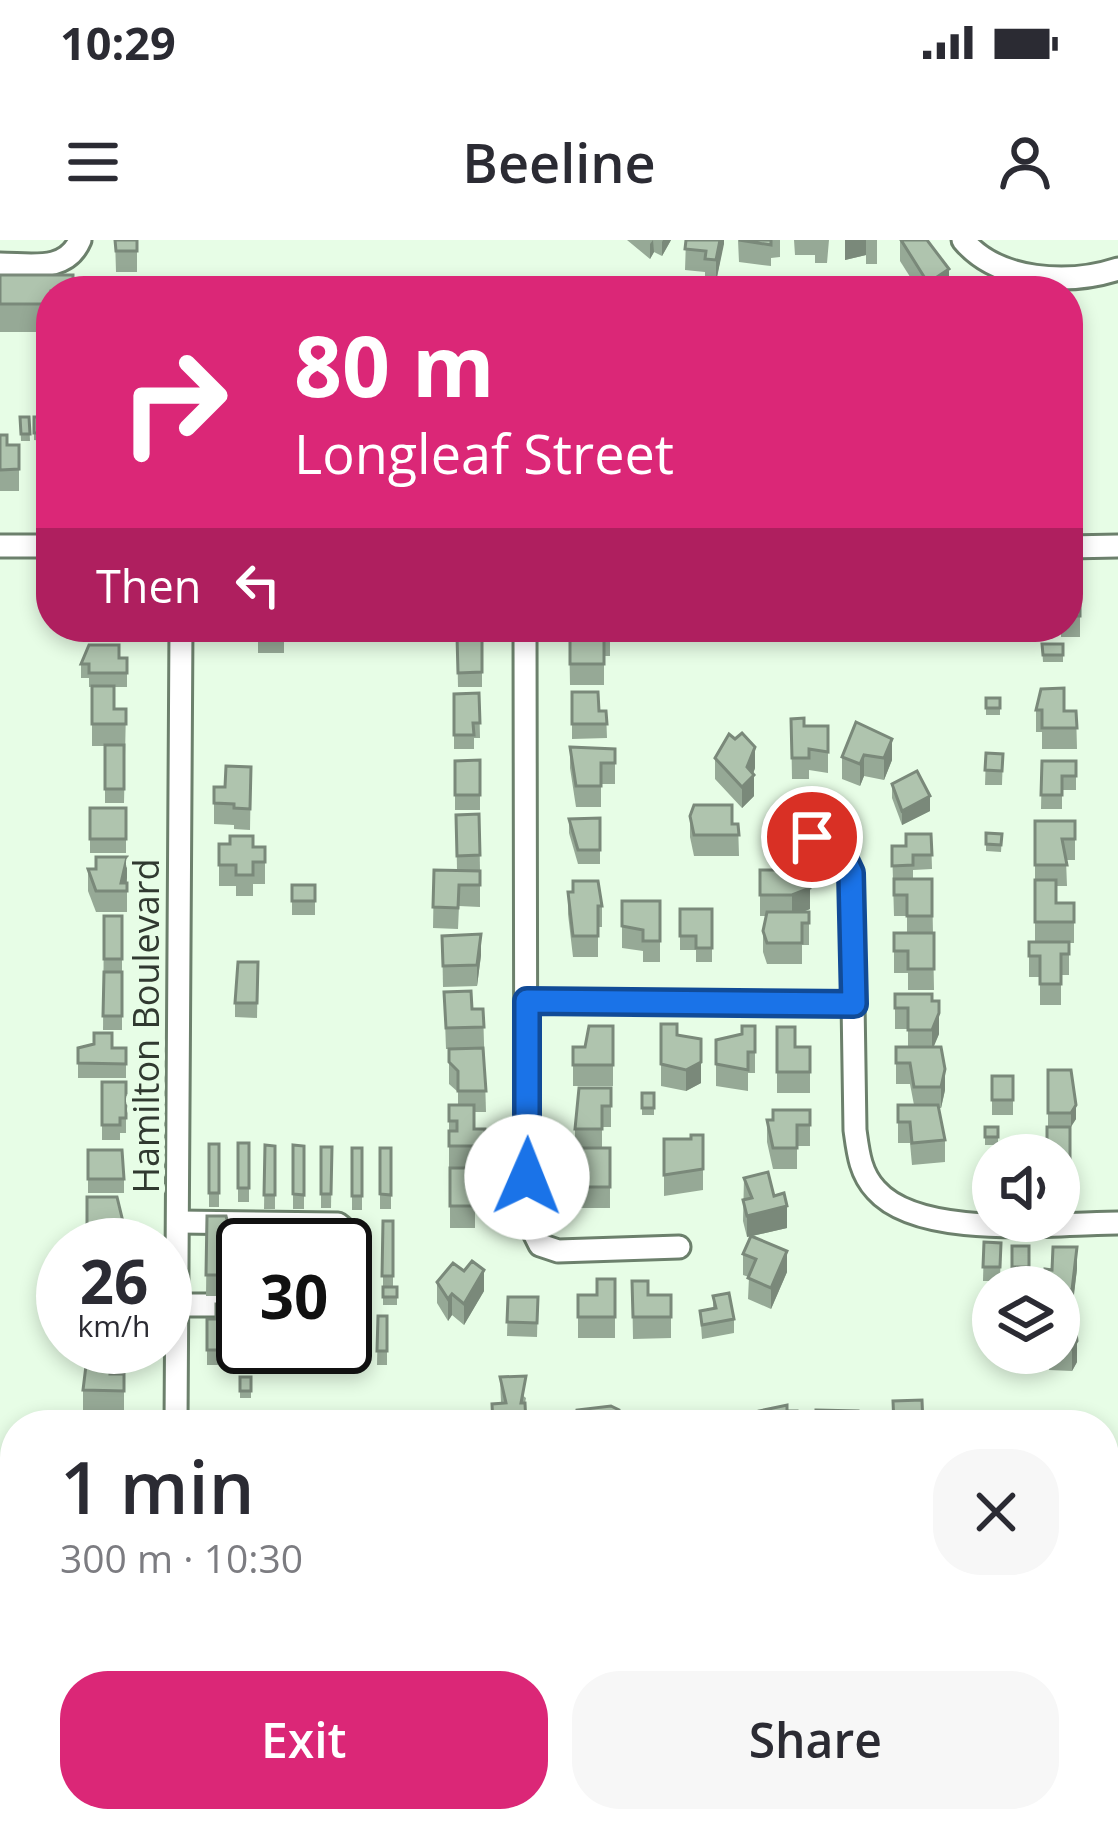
<!DOCTYPE html>
<html lang="en">
<head>
<meta charset="utf-8">
<style>
	:root { --surface:#fff; --page:#f7f7f7; --text:#2b2b33; --muted:#7c7c81; --accent:#db2777 }
	body { margin:0; font-family:"Open Sans",sans-serif; background:var(--page); color:var(--text); height:100vh; display:flex; flex-direction:column; font-size:45px; white-space:nowrap }
	* { box-sizing:border-box; margin:0 }
	p { font-size:39px; color:var(--muted) }
	.icon { flex:none; width:66px; height:66px; fill:none; stroke:currentColor; stroke-width:2; stroke-linecap:round; stroke-linejoin:round }
	.map { position:relative; flex:1; overflow:hidden }
	.sheet { position:absolute; left:0px; top:1170px; width:1119px; height:423px; display:flex; flex-direction:column; background:var(--surface); border-radius:48px 48px 0 0; box-shadow:0 6px 18px #0003 }
	.sheet>* { flex:none }
	.hud { position:absolute; left:36px; top:36px; width:1047px; height:366px; border-radius:48px; box-shadow:0 6px 18px #0003; background:#db2777; color:#fff; overflow:hidden }
	.buttons { position:absolute; left:972px; top:894px; display:grid; gap:24px }
	.buttons a { display:grid; place-items:center; width:108px; height:108px; border-radius:50%; background:var(--surface); box-shadow:0 6px 18px #0003; font-size:60px }
	.speed { position:absolute; left:36px; top:978px; display:flex; gap:24px; font-size:60px; font-weight:700; text-align:center }
	.speed>* { display:grid; place-content:center; width:156px; height:156px; border-radius:50%; background:var(--surface); box-shadow:0 6px 18px #0003; line-height:1 }
	.speed small { font-size:30px; font-weight:400 }
	.speed .limit { border:6px solid #111; border-radius:18px; background:#fff; color:#111 }
	.pin { position:absolute; display:grid; place-items:center; width:102px; height:102px; color:#fff; margin:-51px; border:6px solid #fff; border-radius:50%; box-shadow:0 3px 12px #0007 }
	.me { position:absolute; width:132px; margin:-66px; rotate:1deg; stroke-linejoin:round; filter:drop-shadow(0 0 9px #0008) }
	.turn { display:flex; align-items:center; gap:42px; height:252px; padding:0 60px; font-size:54px }
	.turn .icon { width:156px; height:156px; stroke-width:2.5 }
	.turn b { display:block; font-size:84px; line-height:102px }
	.then { display:flex; align-items:center; height:114px; padding:0 60px; background:#0003; gap:24px; font-size:45px }
	.round { display:grid; place-items:center; flex:none; width:126px; height:126px; border-radius:48px; background:var(--page) }
	.summary { display:flex; align-items:center; justify-content:space-between; height:204px; padding:0 60px }
	h1 { font-size:72px; font-weight:600; line-height:90px }
	.button { display:flex; gap:24px; margin-top:auto; padding:24px 60px }
	.button a { flex:1; height:138px; border-radius:48px; background:var(--accent); color:#fff; font-size:48px; font-weight:600; line-height:138px; text-align:center }
	.button a+a { background:var(--page); color:var(--text) }
	.status { display:flex; justify-content:space-between; align-items:center; height:84px; padding:0 60px; background:var(--surface); direction:ltr }
	.status svg { height:33px; fill:currentColor }
	header { display:flex; justify-content:space-between; align-items:center; height:156px; padding:0 60px; background:var(--surface); font-size:54px; font-weight:600 }
	.map>svg:first-child { display:block }
</style>
</head>
<body>
<div class="status"><b>10:29</b><svg viewBox="0 0 49 12"><path d="M0 12V9h3v3zM5 12V6h3v6zM10 12V3h3v9zM15 12V0h3v12zM26 1h20v11H26zM47 4h2v5h-2z"/></svg></div>
<header><svg class="icon" aria-label="menu" viewBox="0 0 24 24"><path d="M4 6h16M4 12h16M4 18h16"/></svg>Beeline<svg class="icon" aria-label="person" viewBox="0 0 24 24"><circle cx="12" cy="8" r="4"/><path d="M4 21q1-7 8-7t8 7"/></svg></header>
<div class="map">
<svg width="1118" height="1591" viewBox="0 0 1118 1591">
	<rect width="100%" height="100%" fill="#e7fde6"/>
	<g fill="none" stroke-linecap="round" stroke-linejoin="round">
		<g stroke="#6c806c" stroke-width="27">
			<g id="minor">
				<path d="M963 0C998 42 1069 45 1118 29"/>
				<path d="M0 24C30 24 66 33 80 0"/>
				<polyline points="0,306 51,306"/>
				<polyline points="1068,307 1118,306"/>
				<polyline points="525,387 526,977 540,1005 558,1011 679,1007"/>
				<path d="M812 597 843 616 851 633 855 890C858 912 860 933 876 950 920 1000 1056 983 1118 983"/>
				<polyline points="527,761 854,764"/>
				<path d="M179 982 338 984C361 1000 360 1036 345 1057"/>
				<polyline points="178,1065 243,1065"/>
				<polyline points="176,1185 181,387"/>
				<polyline points="1104,1266 1118,1266"/>
				<polyline points="1104,1502 1118,1502"/>
			</g>
		</g>
		<use href="#minor" stroke="#fff" stroke-width="21"/>
	</g>
	<g fill="#96a996">
		<polygon points="115,0 137,0 137,32 116,32"/>
		<polygon points="627,0 671,0 662,16 654,12 650,19"/>
		<polygon points="686,0 724,0 716,42 705,41 705,32 685,30"/>
		<polygon points="738,0 780,0 780,17 771,18 771,26 739,22"/>
		<polygon points="794,0 829,0 827,23 815,23 815,15 795,15"/>
		<polygon points="845,0 877,0 877,24 866,24 866,15 845,20"/>
		<polygon points="900,0 949,50 919,51 900,21"/>
		<polygon points="0,35 51,51 51,92 0,92"/>
		<polygon points="20,177 29,177 30,201 21,201"/>
		<polygon points="34,177 44,177 43,201 34,200"/>
		<polygon points="0,195 7,205 19,205 19,251 0,251"/>
		<polygon points="1080,338 1080,397 1061,397 1061,387 1068,387 1068,339"/>
		<rect x="80" y="387" width="47" height="9"/>
		<polygon points="214,387 284,387 284,413 258,413 258,389 214,389"/>
		<polygon points="357,387 375,387 375,395 357,393"/>
		<polygon points="569,387 610,387 610,416 604,416 604,445 570,445"/>
		<polygon points="663,387 704,387 704,392 694,392 694,401 663,401"/>
		<rect x="747" y="387" width="11" height="4"/>
		<polygon points="794,387 834,387 834,393 817,393 817,397 794,393"/>
		<polygon points="915,387 953,387 953,394 937,394 937,402 923,402 923,394 915,394"/>
		<rect x="1002" y="387" width="10" height="5"/>
		<polygon points="457,396 482,432 482,447 458,447"/>
		<polygon points="1042,404 1063,404 1063,422 1043,422"/>
		<polygon points="119,418 127,418 127,447 114,447 114,469 126,469 124,563 105,563 105,506 92,506 92,447 89,447 89,438 81,438 81,424"/>
		<polygon points="572,452 599,471 606,471 607,498 572,499"/>
		<polygon points="479,453 480,498 474,498 474,509 454,509 454,454"/>
		<rect x="986" y="458" width="14" height="17"/>
		<polygon points="1036,470 1076,471 1077,509 1042,509 1042,492 1036,492"/>
		<polygon points="791,479 804,486 828,486 828,533 809,530 809,539 792,539"/>
		<polygon points="856,482 892,520 884,540 864,536 860,546 842,539 842,517"/>
		<polygon points="570,507 615,509 615,544 601,544 601,567 576,567 570,528"/>
		<polygon points="986,513 1003,514 1002,545 985,545"/>
		<polygon points="715,518 755,528 753,534 754,556 742,568 715,539"/>
		<polygon points="480,520 480,570 455,570 455,521"/>
		<polygon points="1042,521 1076,521 1076,550 1062,550 1062,569 1041,569"/>
		<polygon points="251,527 250,590 234,589 234,585 214,584 214,547 225,547"/>
		<polygon points="892,544 930,571 902,585 892,558"/>
		<rect x="90" y="568" width="36" height="45"/>
		<polygon points="479,574 480,630 457,630 456,575"/>
		<polygon points="690,576 738,584 739,616 694,616 690,597"/>
		<polygon points="600,578 600,624 578,624 569,593 569,579"/>
		<polygon points="1035,581 1075,581 1075,620 1066,620 1067,646 1056,646 1056,663 1074,663 1074,703 1069,703 1069,735 1061,735 1061,765 1040,765 1040,737 1029,737 1029,702 1035,702"/>
		<polygon points="986,593 1002,594 1001,612 986,611"/>
		<polygon points="931,594 932,629 913,630 913,639 932,639 934,750 908,750 908,733 894,733 894,693 907,693 907,676 894,676 892,606 906,606"/>
		<polygon points="219,604 265,607 265,644 253,644 253,656 236,656 236,646 219,646"/>
		<polygon points="88,629 127,638 127,672 96,672 88,651"/>
		<polygon points="434,630 480,631 480,667 459,666 458,689 433,688"/>
		<polygon points="760,630 810,669 802,672 809,672 809,705 802,705 802,724 767,724 763,712 763,691 766,676 760,676"/>
		<rect x="292" y="645" width="23" height="30"/>
		<polygon points="568,652 602,666 602,687 598,687 598,717 573,717 568,674"/>
		<polygon points="622,661 660,661 660,722 643,722 643,711 622,708"/>
		<polygon points="680,669 712,669 712,722 696,722 696,710 680,710"/>
		<polygon points="104,676 122,676 122,790 103,790"/>
		<polygon points="442,696 481,715 477,746 443,747"/>
		<polygon points="258,722 257,778 235,777 235,763"/>
		<polygon points="444,752 472,769 483,769 486,872 474,872 474,889 485,889 485,927 449,927 449,865 458,865 458,852 449,844 449,809 446,809"/>
		<polygon points="895,754 932,761 939,794 933,807 945,850 941,868 938,868 945,900 945,922 912,925 910,903 898,903 898,865 914,865 910,844 896,844 896,807 908,807 908,789 895,789"/>
		<polygon points="661,784 677,795 701,843 686,851 661,846"/>
		<polygon points="613,786 613,846 573,846 573,807 585,807"/>
		<polygon points="755,786 755,833 748,833 748,851 716,846 716,800 742,794"/>
		<polygon points="777,787 795,807 810,807 810,853 777,853"/>
		<rect x="78" y="808" width="48" height="30"/>
		<polygon points="1048,830 1076,879 1070,887 1070,942 1059,942 1059,915 1048,887"/>
		<rect x="992" y="836" width="21" height="39"/>
		<polygon points="102,842 126,842 126,893 120,893 120,900 102,900"/>
		<polygon points="611,848 611,887 602,887 602,908 610,908 610,968 572,968 572,929 582,929 582,910 575,910 575,889"/>
		<rect x="642" y="853" width="12" height="22"/>
		<polygon points="810,870 810,906 797,906 797,929 773,929 767,902 767,880"/>
		<rect x="985" y="887" width="13" height="18"/>
		<polygon points="703,895 703,950 664,956 664,899 691,899"/>
		<rect x="238" y="903" width="11" height="59"/>
		<rect x="209" y="904" width="10" height="63"/>
		<polygon points="265,905 275,906 275,969 264,969"/>
		<polygon points="293,905 304,906 304,969 293,969"/>
		<polygon points="321,907 332,907 331,968 321,968"/>
		<rect x="352" y="908" width="10" height="62"/>
		<rect x="380" y="908" width="11" height="61"/>
		<polygon points="88,910 124,939 124,953 88,953"/>
		<polygon points="450,928 486,928 486,972 475,972 475,988 450,988"/>
		<polygon points="744,938 774,956 787,988 752,996 787,1032 771,1069 748,1059 749,1037 743,1035 743,1014 751,996 747,997 743,981"/>
		<polygon points="87,957 124,986 124,1000 87,1000"/>
		<polygon points="207,976 232,1000 232,1021 226,1021 226,1056 206,1056"/>
		<polygon points="383,981 393,981 393,1047 397,1047 397,1065 383,1065"/>
		<polygon points="984,1002 1001,1003 1000,1041 983,1041"/>
		<rect x="1012" y="1006" width="17" height="35"/>
		<polygon points="233,1028 243,1028 243,1060 232,1060"/>
		<polygon points="1077,1029 1072,1066 1077,1122 1072,1131 1049,1130 1049,1113 1059,1113 1059,1047"/>
		<polygon points="615,1039 615,1098 578,1098 578,1055 597,1055"/>
		<polygon points="632,1041 648,1055 671,1055 671,1098 633,1099"/>
		<polygon points="437,1042 484,1051 464,1085 452,1075 448,1081 437,1063"/>
		<polygon points="713,1056 734,1079 734,1093 702,1099 700,1071 713,1068"/>
		<polygon points="508,1057 538,1057 537,1097 507,1096"/>
		<polygon points="225,1064 225,1114 218,1114 218,1125 207,1125 207,1079 216,1079"/>
		<rect x="351" y="1075" width="11" height="55"/>
		<polygon points="233,1076 243,1077 244,1134 233,1134"/>
		<polygon points="378,1076 387,1076 387,1125 377,1125"/>
		<polygon points="93,1107 122,1107 122,1115 111,1114 111,1134 124,1134 124,1172 83,1172 83,1150"/>
		<polygon points="263,1107 275,1107 274,1134 263,1133"/>
		<polygon points="319,1107 319,1127 300,1123 300,1109"/>
		<rect x="326" y="1107" width="16" height="25"/>
		<rect x="240" y="1137" width="11" height="21"/>
		<polygon points="500,1137 526,1158 525,1163 501,1163"/>
	</g>
	<g fill="#7a897a">
		<polygon points="653,0 654,12 650,19 650,4"/>
		<polygon points="663,0 671,0 662,16 662,2"/>
		<polygon points="720,0 724,0 724,4 716,42 716,20"/>
		<polygon points="845,0 866,0 866,15 845,20"/>
		<polygon points="949,29 949,50 928,51 928,43"/>
		<polygon points="892,499 892,520 884,540 884,518"/>
		<polygon points="755,507 755,528 751,539 754,535 754,556 742,568 742,547 747,527"/>
		<polygon points="864,515 864,536 860,546 860,524"/>
		<polygon points="930,556 930,571 902,585 902,571"/>
		<polygon points="127,617 127,638 124,651 121,643"/>
		<polygon points="810,648 810,669 792,676 792,655"/>
		<polygon points="481,694 481,715 477,746 477,725"/>
		<polygon points="939,773 939,794 932,811 932,790"/>
		<polygon points="701,822 701,843 686,851 686,830"/>
		<polygon points="945,829 945,850 941,868 941,847"/>
		<polygon points="1076,865 1076,879 1071,887 1071,873"/>
		<polygon points="787,966 787,988 747,997 747,976"/>
		<polygon points="1077,1007 1077,1029 1072,1072 1072,1050"/>
		<polygon points="787,1011 787,1032 771,1069 771,1048"/>
		<polygon points="484,1030 484,1051 464,1085 464,1064"/>
		<polygon points="452,1054 452,1075 448,1081 448,1059"/>
		<polygon points="1077,1101 1077,1122 1072,1131 1072,1109"/>
	</g>
	<g fill="#afc4ae" stroke="#7a897a" stroke-width="3">
		<polygon points="115,0 137,0 137,11 116,11"/>
		<polygon points="686,0 720,0 716,20 705,19 706,11 685,9"/>
		<polygon points="739,0 771,0 771,5"/>
		<polygon points="901,0 927,0 949,29 928,43"/>
		<polygon points="0,35 73,35 73,51 51,51 51,64 0,64"/>
		<polygon points="20,177 29,177 30,194 21,194"/>
		<polygon points="34,177 44,177 43,193 34,193"/>
		<polygon points="0,195 7,195 7,205 19,205 19,229 0,230"/>
		<polygon points="1080,338 1080,376 1068,376 1068,339"/>
		<rect x="258" y="387" width="26" height="12"/>
		<polygon points="575,387 610,387 610,395 604,395 604,424 570,424 570,391 575,391"/>
		<polygon points="457,396 482,396 482,432 458,433"/>
		<polygon points="1042,404 1063,404 1063,415 1043,415"/>
		<polygon points="89,405 119,405 119,418 127,418 127,433 89,433 89,424 81,424"/>
		<polygon points="92,446 114,446 114,469 126,469 126,484 92,484"/>
		<polygon points="1064,448 1064,471 1076,471 1077,488 1042,488 1042,470 1036,470 1041,449"/>
		<polygon points="572,452 598,452 599,471 606,471 607,484 572,484"/>
		<polygon points="479,453 480,483 473,483 474,495 454,495 454,454"/>
		<rect x="986" y="458" width="14" height="10"/>
		<polygon points="804,478 804,486 828,486 828,512 809,509 809,518 792,518 791,479"/>
		<polygon points="856,482 892,499 884,518 864,515 860,524 842,517"/>
		<polygon points="742,493 755,507 747,527 754,535 742,547 715,518 729,494 735,499"/>
		<rect x="105" y="505" width="19" height="44"/>
		<polygon points="570,507 615,509 615,523 601,523 601,546 576,546"/>
		<polygon points="986,513 1003,514 1002,531 985,530"/>
		<polygon points="480,520 480,555 455,555 455,521"/>
		<polygon points="1042,521 1076,521 1076,536 1062,536 1062,555 1041,555"/>
		<polygon points="226,526 251,527 250,569 234,568 234,564 214,563 214,547 225,547"/>
		<polygon points="917,531 930,556 902,571 892,544"/>
		<polygon points="694,565 732,565 732,584 738,584 739,595 694,595 690,576"/>
		<rect x="90" y="568" width="36" height="31"/>
		<polygon points="479,574 480,615 457,616 456,575"/>
		<polygon points="600,578 600,610 578,610 569,579"/>
		<polygon points="1035,581 1075,581 1075,599 1062,599 1067,625 1035,625"/>
		<polygon points="986,593 1002,594 1001,605 986,604"/>
		<polygon points="906,594 931,594 932,615 913,615 913,625 892,626 892,606 906,606"/>
		<polygon points="230,596 253,596 253,607 265,607 265,622 253,622 253,635 236,635 236,625 219,625 219,604 230,604"/>
		<polygon points="96,617 127,617 121,643 127,643 127,651 96,651 88,629 96,629"/>
		<polygon points="434,630 480,631 480,645 459,645 458,668 433,667"/>
		<polygon points="760,630 810,630 810,648 792,655 760,655"/>
		<polygon points="894,639 932,639 932,676 907,676 907,655 894,655"/>
		<polygon points="1035,640 1056,640 1056,663 1074,663 1074,682 1035,682"/>
		<polygon points="573,641 598,641 602,666 598,666 598,696 573,696 568,652 573,652"/>
		<rect x="292" y="645" width="23" height="16"/>
		<polygon points="622,661 660,661 660,701 643,701 643,690 622,686"/>
		<polygon points="680,669 712,669 712,708 696,708 696,696 680,696"/>
		<polygon points="767,672 809,672 809,683 802,683 802,703 767,703 763,691"/>
		<rect x="104" y="676" width="18" height="43"/>
		<polygon points="894,693 934,693 934,729 908,729 908,711 894,711"/>
		<polygon points="481,694 477,725 443,726 442,696"/>
		<polygon points="1029,702 1069,702 1069,714 1061,714 1061,744 1040,744 1040,716 1029,716"/>
		<polygon points="238,722 258,722 257,763 235,763"/>
		<polygon points="104,732 122,732 122,776 103,776"/>
		<polygon points="471,751 472,769 483,769 484,787 446,788 444,752"/>
		<polygon points="895,754 932,754 932,761 939,761 939,773 932,790 908,790 908,768 895,768"/>
		<polygon points="661,784 677,784 677,795 701,799 701,822 686,830 661,824"/>
		<polygon points="589,786 613,786 613,825 573,825 573,807 585,807"/>
		<polygon points="742,786 755,786 755,812 748,812 748,830 716,824 716,800 742,794"/>
		<polygon points="777,787 795,787 795,807 810,807 810,832 777,832"/>
		<polygon points="94,793 112,793 112,808 126,808 126,824 78,823 78,808 94,804"/>
		<polygon points="896,807 941,807 945,829 941,847 914,847 910,823 896,823"/>
		<polygon points="483,808 486,851 458,851 458,831 449,822 449,809"/>
		<polygon points="1048,830 1071,830 1076,865 1071,873 1048,873"/>
		<rect x="992" y="836" width="21" height="24"/>
		<polygon points="102,842 126,842 126,878 120,878 120,885 102,885"/>
		<polygon points="579,848 611,848 611,866 602,866 602,889 575,889"/>
		<rect x="642" y="853" width="12" height="15"/>
		<polygon points="449,865 474,865 474,889 485,889 485,906 449,906 449,891 457,891 457,881 449,881"/>
		<polygon points="898,865 938,865 945,900 912,903 910,882 898,882"/>
		<polygon points="773,870 810,870 810,885 797,885 797,908 773,908 767,880 773,880"/>
		<rect x="985" y="887" width="13" height="10"/>
		<polygon points="1047,887 1070,887 1070,927 1059,927 1059,915 1047,915"/>
		<polygon points="691,895 703,895 703,929 664,935 664,899 691,899"/>
		<rect x="238" y="903" width="11" height="45"/>
		<rect x="209" y="904" width="10" height="49"/>
		<polygon points="265,905 275,906 275,955 264,955"/>
		<polygon points="293,905 304,906 304,955 293,954"/>
		<polygon points="321,907 332,907 331,954 321,954"/>
		<rect x="352" y="908" width="10" height="48"/>
		<polygon points="380,908 391,908 391,955 380,954"/>
		<polygon points="582,908 610,908 610,947 572,947 572,929 582,929"/>
		<polygon points="88,910 122,910 124,939 88,939"/>
		<polygon points="450,928 486,928 486,950 475,950 475,966 450,966"/>
		<polygon points="768,932 774,956 784,953 787,966 747,976 743,960 752,958 744,938"/>
		<polygon points="87,957 117,957 124,986 87,986"/>
		<polygon points="207,976 226,976 232,1000 226,1000 226,1035 206,1035"/>
		<polygon points="383,981 393,981 393,1036 382,1036"/>
		<polygon points="751,996 787,1011 771,1048 748,1038 756,1019 743,1014"/>
		<polygon points="984,1002 1001,1003 1000,1027 983,1027"/>
		<rect x="1012" y="1006" width="17" height="21"/>
		<polygon points="1053,1007 1077,1007 1072,1050 1059,1050 1059,1047 1045,1047 1045,1029 1052,1030"/>
		<polygon points="472,1021 484,1030 464,1064 452,1054 448,1059 437,1042 453,1023 464,1031"/>
		<polygon points="233,1028 243,1028 243,1046 232,1046"/>
		<polygon points="597,1039 615,1039 615,1077 578,1077 578,1055 597,1055"/>
		<polygon points="632,1041 648,1041 648,1055 671,1055 671,1077 633,1077"/>
		<rect x="383" y="1047" width="14" height="10"/>
		<polygon points="729,1053 734,1079 702,1085 700,1071 716,1068 713,1056"/>
		<polygon points="508,1057 538,1057 537,1083 507,1082"/>
		<polygon points="216,1064 225,1064 225,1100 218,1100 218,1110 207,1110 207,1079 216,1079"/>
		<polygon points="1059,1066 1073,1066 1077,1101 1072,1109 1059,1109"/>
		<polygon points="351,1075 362,1075 362,1116 351,1115"/>
		<polygon points="233,1076 243,1077 244,1120 233,1120"/>
		<polygon points="378,1076 387,1076 387,1111 377,1111"/>
		<rect x="263" y="1107" width="11" height="12"/>
		<polygon points="300,1107 319,1107 319,1112 300,1109"/>
		<rect x="326" y="1107" width="16" height="11"/>
		<polygon points="88,1109 111,1109 110,1134 124,1134 124,1151 83,1150"/>
		<polygon points="526,1136 521,1163 525,1163 526,1185 493,1185 492,1164 506,1163 500,1137"/>
		<rect x="240" y="1137" width="11" height="14"/>
		<polygon points="922,1160 923,1185 894,1185 893,1161"/>
		<polygon points="787,1165 787,1171 797,1171 797,1185 759,1185 759,1171"/>
		<polygon points="611,1166 619,1170 619,1185 577,1185 577,1170"/>
		<polygon points="816,1170 858,1171 858,1185 816,1185"/>
		<polygon points="100,1172 119,1172 120,1185 100,1185"/>
		<polygon points="1010,1172 1030,1172 1032,1185 1010,1185"/>
		<polygon points="652,1173 668,1173 668,1178 679,1178 679,1185 640,1185 640,1178"/>
		<polygon points="296,1174 309,1174 309,1179 322,1179 322,1185 284,1185 284,1179 296,1179"/>
		<rect x="698" y="1177" width="40" height="8"/>
		<rect x="218" y="1180" width="40" height="5"/>
	</g>
	<g fill="none" stroke-linecap="round" stroke-linejoin="round">
		<g stroke="#114b97" stroke-width="30">
			<polyline id="route" points="527,937 527,761 854,764 851,633 843,616 812,597"/>
		</g>
		<use href="#route" stroke="#1a73e8" stroke-width="21"/>
	</g>
	<g text-anchor="middle" stroke-width="12" stroke-linejoin="round" paint-order="stroke">
		<g font-size="36" fill="#303930" stroke="#e7fde6">
			<text transform="translate(146 786) rotate(-90)" y="13">Hamilton Boulevard</text>
		</g>
	</g>
</svg>
<div class="buttons">
<a><svg class="icon" aria-label="sound" viewBox="0 0 24 24"><path d="M4 9h4l5-4v14l-5-4H4zM17 9q2 3 0 6"/></svg></a>
<a><svg class="icon" aria-label="layers" viewBox="0 0 24 24"><path d="M12 4l9 5-9 5-9-5zM3 14l9 5 9-5"/></svg></a>
</div>
<div class="speed"><div>26<small>km/h</small></div><div class="limit">30</div></div>
<div class="pin" style="left:812px;top:597px;background:#d93025"><svg class="icon" aria-label="arrive" viewBox="0 0 24 24"><path d="M6 21V4h12l-3 4 3 4H6"/></svg></div>
<svg class="me" style="left:527px;top:937px" viewBox="-20 -20 40 40"><circle r="19" fill="#fff"/><path d="M0-13L10 11 0 6-10 11z" fill="#1a73e8"/></svg>
<div class="hud">
<div class="turn"><svg class="icon" aria-label="right" viewBox="0 0 24 24"><path d="M7 20v-9h11M14 6l5 5-5 5"/></svg><div><b>80 m</b>Longleaf Street</div></div>
<div class="then">Then<svg class="icon" aria-label="left" viewBox="0 0 24 24"><path d="M17 20v-9H6M10 6l-5 5 5 5"/></svg></div>
</div>
<section class="sheet">
<div class="summary"><div><h1>1 min</h1><p>300 m · 10:30</p></div><a class="round"><svg class="icon" aria-label="close" viewBox="0 0 24 24"><path d="M6 6l12 12M18 6L6 18"/></svg></a></div>
<div class="button"><a>Exit</a><a>Share</a></div>
</section>
</div>
</body>
</html>
